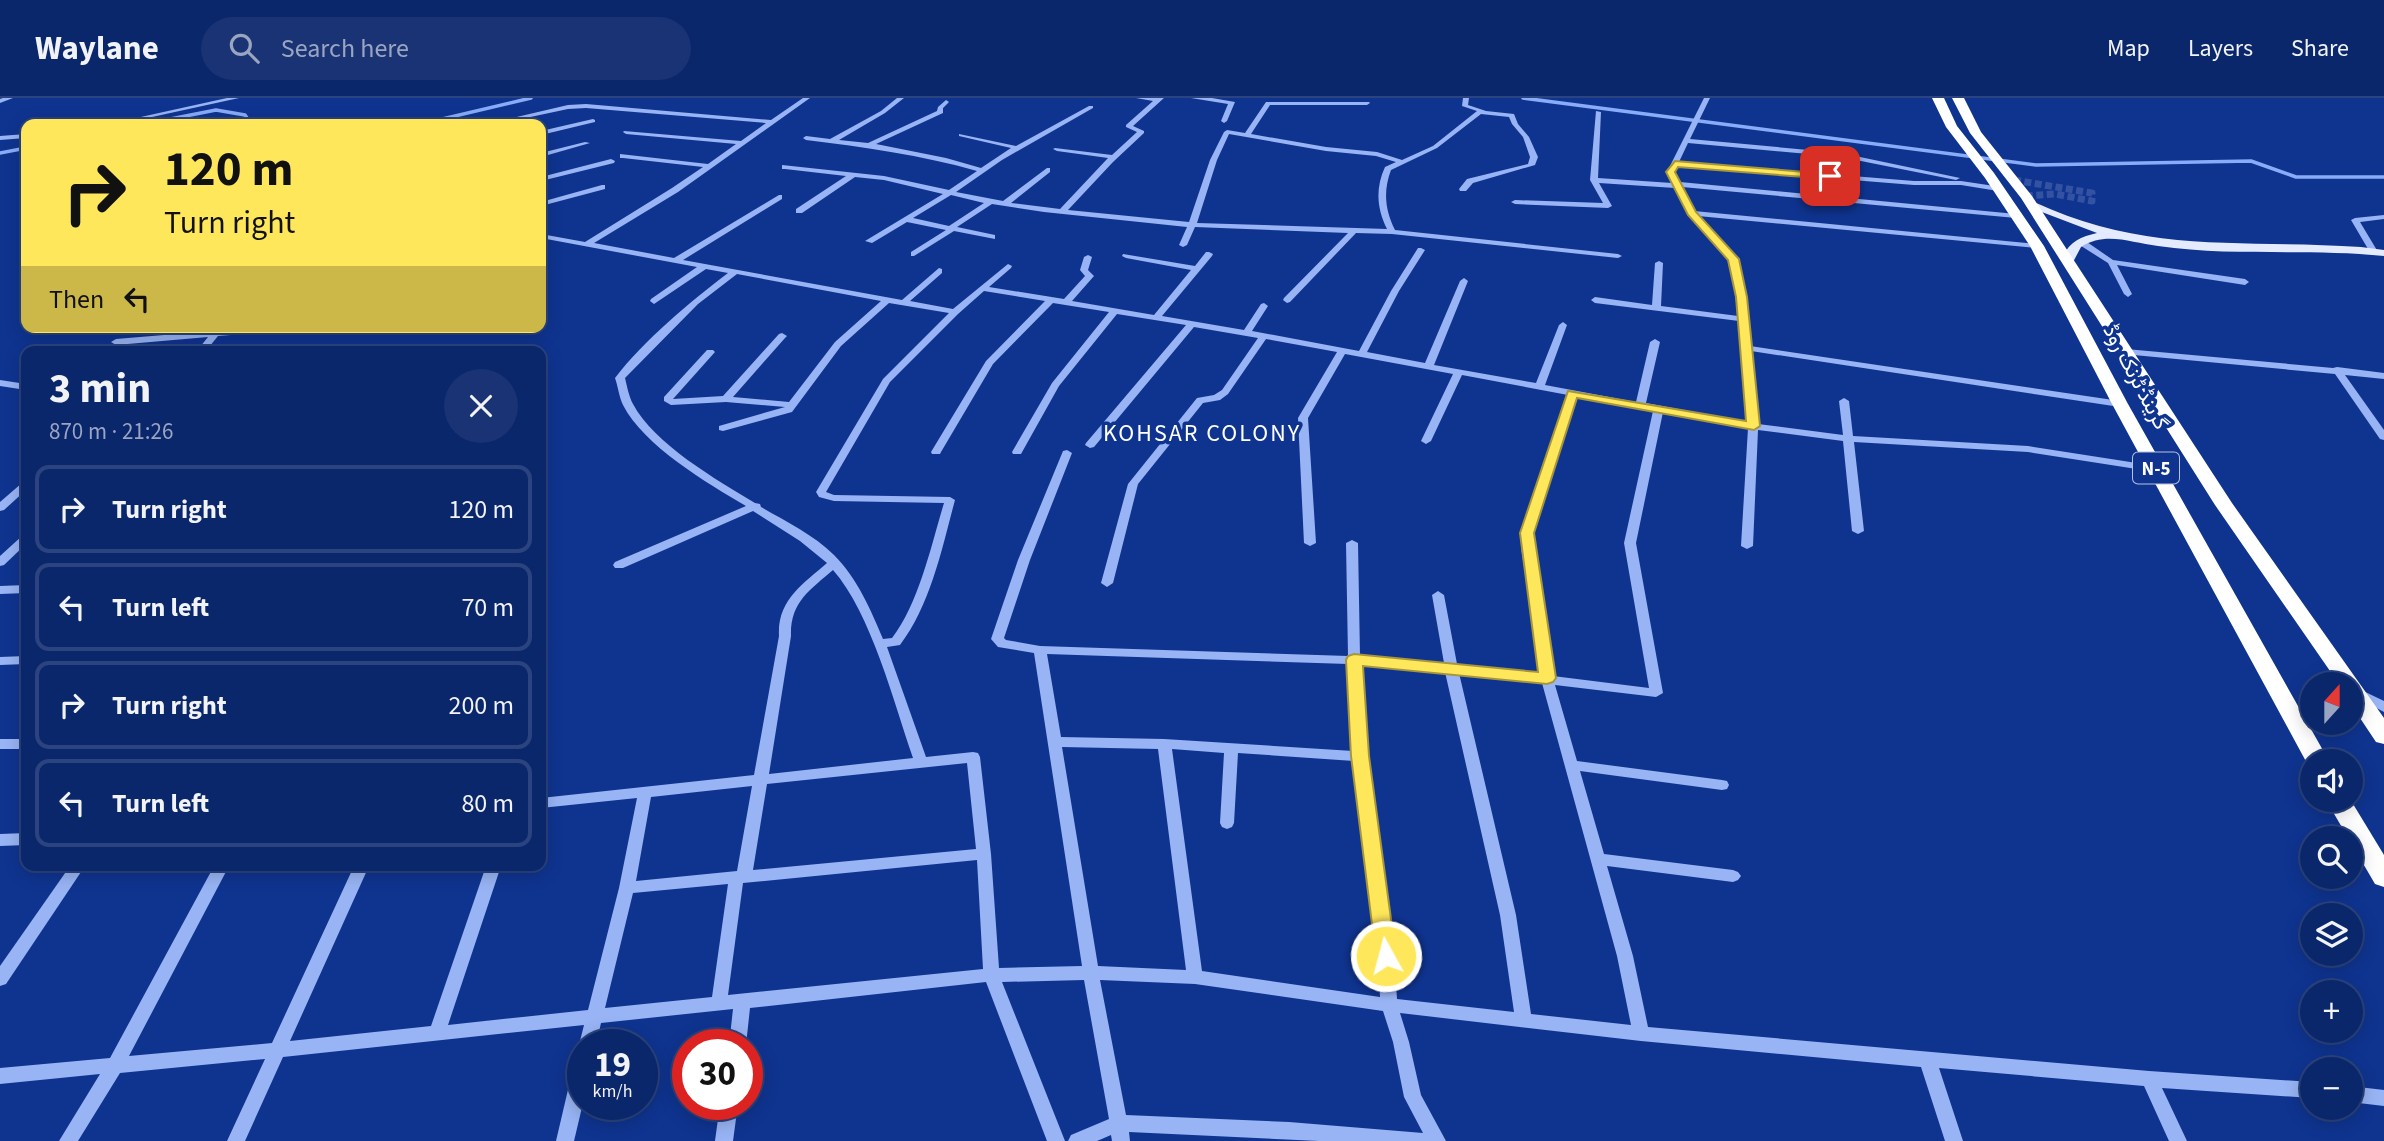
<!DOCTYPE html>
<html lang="en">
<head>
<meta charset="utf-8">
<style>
	:root { --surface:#0b276c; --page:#193374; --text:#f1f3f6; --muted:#9aa5c2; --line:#2b447f }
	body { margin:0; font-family:"Source Sans 3",Vazirmatn,sans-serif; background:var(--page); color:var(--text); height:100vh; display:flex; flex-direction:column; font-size:26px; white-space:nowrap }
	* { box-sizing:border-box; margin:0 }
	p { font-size:23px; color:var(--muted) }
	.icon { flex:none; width:38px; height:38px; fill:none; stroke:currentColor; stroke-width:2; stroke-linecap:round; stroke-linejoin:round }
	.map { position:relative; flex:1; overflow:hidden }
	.sheet { position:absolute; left:21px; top:248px; width:525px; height:525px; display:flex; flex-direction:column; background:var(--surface); border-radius:14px; box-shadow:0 4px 18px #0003,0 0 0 2px var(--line) }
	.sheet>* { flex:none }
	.hud { position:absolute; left:21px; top:21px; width:525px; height:214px; border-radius:14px; box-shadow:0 4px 18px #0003,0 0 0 2px var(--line); background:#ffe75b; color:#111; overflow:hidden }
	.needle { width:46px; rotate:21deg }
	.tools { position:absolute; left:2300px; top:574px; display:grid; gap:14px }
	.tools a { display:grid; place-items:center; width:63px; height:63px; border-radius:50%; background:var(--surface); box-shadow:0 4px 18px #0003,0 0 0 2px var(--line); font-size:35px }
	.speed { position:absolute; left:567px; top:931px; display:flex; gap:14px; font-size:35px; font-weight:700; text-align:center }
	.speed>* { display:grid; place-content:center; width:91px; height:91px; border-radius:50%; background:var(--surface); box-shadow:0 4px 18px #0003,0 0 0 2px var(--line); line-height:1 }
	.speed small { font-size:18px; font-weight:400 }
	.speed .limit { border:10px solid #d22; background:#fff; color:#111 }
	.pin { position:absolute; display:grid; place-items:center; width:60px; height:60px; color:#fff; margin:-30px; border-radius:14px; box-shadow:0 4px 10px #0006 }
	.me { position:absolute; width:77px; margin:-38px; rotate:353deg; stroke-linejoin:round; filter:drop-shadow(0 0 5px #0008) }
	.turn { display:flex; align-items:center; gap:24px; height:147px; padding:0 28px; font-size:32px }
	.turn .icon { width:91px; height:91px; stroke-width:2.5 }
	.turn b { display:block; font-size:49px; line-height:60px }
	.then { display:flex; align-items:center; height:66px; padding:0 28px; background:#0003; gap:14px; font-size:26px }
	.round { display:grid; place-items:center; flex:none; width:74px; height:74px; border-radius:37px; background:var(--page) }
	.head { display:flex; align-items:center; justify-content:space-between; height:119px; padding:0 28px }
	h1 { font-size:42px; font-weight:700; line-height:52px }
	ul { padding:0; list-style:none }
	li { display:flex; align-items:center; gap:21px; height:88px; margin:0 14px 10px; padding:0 14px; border:4px solid var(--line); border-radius:14px }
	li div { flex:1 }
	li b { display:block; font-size:26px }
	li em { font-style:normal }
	header { display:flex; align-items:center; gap:42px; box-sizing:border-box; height:98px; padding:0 35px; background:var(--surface); border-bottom:2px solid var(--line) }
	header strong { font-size:33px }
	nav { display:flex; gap:38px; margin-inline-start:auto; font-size:24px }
	.search { width:490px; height:63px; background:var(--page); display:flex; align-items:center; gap:18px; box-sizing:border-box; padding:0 24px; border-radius:38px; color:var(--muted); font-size:26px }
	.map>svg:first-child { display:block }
</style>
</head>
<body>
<header>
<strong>Waylane</strong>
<div class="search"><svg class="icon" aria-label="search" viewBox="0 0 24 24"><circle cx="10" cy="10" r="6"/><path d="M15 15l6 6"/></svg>Search here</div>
<nav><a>Map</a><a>Layers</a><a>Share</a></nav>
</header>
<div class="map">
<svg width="2384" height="1043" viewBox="0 0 2384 1043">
	<rect width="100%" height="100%" fill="#0f3490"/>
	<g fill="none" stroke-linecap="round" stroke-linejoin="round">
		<g stroke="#89acf8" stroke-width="3.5">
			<polyline points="1523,0 2036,67 2251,63 2296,79 2384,79"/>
			<polyline points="145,26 216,12 245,17 251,26"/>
			<polyline points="421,26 531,0"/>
			<polyline points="0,55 26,50"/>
		</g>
		<polyline stroke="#3352a1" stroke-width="7" stroke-dasharray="7 3.5" stroke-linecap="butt" points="2014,82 2092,95 2092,103 2055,96 2026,98"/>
		<g fill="#98b4f4" fill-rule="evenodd">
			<polygon points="3,0 13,0 0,5 0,1"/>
			<polygon points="227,0 239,0 120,26 109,26"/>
			<path d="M803 0H810L678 94 594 145 674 160 779 97H782V101L683 162 902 202 939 170 942 171V175L910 203 953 211 1008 166 1012 168 1011 170 989 189 1064 201 1085 178 1080 172 1084 159 1088 157 1092 159 1088 172 1094 178 1072 203 1154 217 1191 172 1126 160 1122 158 1123 156 1195 168 1206 154H1209L1213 156 1212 158 1162 218 1244 232 1261 206 1264 205 1268 208 1252 233 1359 253 1391 193 1418 150H1421L1425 152 1399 193 1367 254 1425 265 1460 183 1464 180 1468 183 1434 267 1536 285 1559 227 1563 224 1567 227 1545 287 1636 304 1650 244 1655 241 1660 244 1646 305 1748 324 1739 223 1595 205 1591 202 1595 199 1652 207 1655 165 1659 163 1663 165 1661 208 1738 218 1730 162 1688 117 1675 90 1599 85 1612 108 1608 110 1515 106 1511 104 1515 102 1603 105 1590 82 1596 13 1601 14 1598 80 1672 85 1667 74 1704 0H1710L1690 41 1841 55 1960 80 1956 82 1841 59 1688 45 1679 64 1914 83H1961L2001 89V93H1998L1961 87H1914L1677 68 1675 74 1680 84 2016 116 2020 118 2016 120 1682 89 1694 113 2037 146 2041 148 2037 150 1698 118 1738 161 1745 199 1750 248 2120 303 2125 306 2120 309 1751 253 1758 326 1843 337 1839 303 1844 300 1849 303 1853 338 2028 348 2156 368 2161 371 2156 374 2028 354 1854 344 1864 433 1858 436 1852 433 1843 343 1758 332 1753 448 1747 451 1741 448 1748 330 1663 314 1636 445 1663 595 1656 599 1555 587 1577 663 1722 682 1727 683 1729 687 1727 691 1722 692 1580 673 1604 756 1733 772 1738 774 1741 778 1738 782 1733 784 1607 768 1633 858 1648 929 2149 973 2312 984V1000L2162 990 2187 1043H2169L2144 988 1939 970 1963 1043H1945L1921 969 1641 943 1400 915 1409 944 1421 997 1446 1043H1319L1129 1034 1130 1043H1112L1111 1037 1097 1043H1068L1071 1037 1109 1021 1084 882 1002 884 1065 1043H1047L986 884 750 910 746 947H729L733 911 601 925 596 947H583V953L579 947 584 927 283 959 245 1043H227L265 961 120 975 78 1043H59L100 976 0 986V970L110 960 214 768H229L129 958 272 945 354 768H369L290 943 431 928 486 768H501L448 927 588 912 619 790 637 700 541 710V700L754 677 779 538C777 502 803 486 827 465L800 443 753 413 623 470H615L613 467 615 464 746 408C707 385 644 348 623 307 619 299 618 288 615 280 644 242 690 204 728 175L706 171 654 206 650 203 651 201 697 169 541 140V136L585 144 672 90 703 69 623 60H620V56L708 66 736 46 626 36 623 34 624 33 741 43 766 25 586 10 568 11 498 26H487L568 7 586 6 771 22ZM737 176 881 203 835 244 789 304 733 299 785 240 787 238 782 235 779 236 723 298 673 301 715 254 713 252H707L664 299V303L671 307 726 304 785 309 719 328V332L723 333 792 314 841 248 889 205 949 215 883 281 816 394 819 399 834 403 944 405C931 448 919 505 892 540L883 541C871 512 857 480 834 457 814 437 785 423 761 409L760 406 755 405C717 382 654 346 633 306 629 299 627 288 625 280L698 206ZM984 193 1045 203 986 263 931 354 932 356H940L941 354 993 266 1053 205 1109 214 1052 285 1012 354 1013 356H1021L1059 288 1117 216 1186 227 1086 345 1085 347 1090 350 1094 349 1194 229 1258 240 1222 292 1214 297 1197 300 1128 386 1101 485 1107 489 1113 485 1138 386 1203 305 1220 302 1228 296 1266 241 1337 254 1298 320 1304 445 1310 448 1316 445 1308 320 1345 256 1453 276 1421 343 1426 346 1431 343 1462 277 1568 297 1521 435V449L1540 576 1457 566 1444 497 1438 493 1432 497 1444 565 1360 558 1358 445 1352 442 1346 445 1348 558 1040 548 1006 542 1004 540 1030 462 1072 355 1067 352 1063 353 1018 462 991 541 998 549 1034 555 1082 868 999 870 991 756 980 659 978 655 973 654 926 659 887 549 900 547C931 506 942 450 955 402L950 399 834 397 826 394 890 284 958 216ZM1577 299 1653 313 1624 445 1649 590 1553 578 1533 449V435ZM833 472C871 515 894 605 913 660L769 676 791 538C790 504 810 492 833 472ZM1047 556 1348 566 1353 653 1164 641 1061 639ZM1361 567 1445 574 1500 817 1514 914 1397 901 1394 858 1367 658ZM1459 575 1542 585 1617 858 1631 927 1531 916 1516 817ZM1062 649 1158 651 1186 872 1098 868ZM1172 651 1224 655 1220 725 1222 729 1227 731 1232 729 1234 725 1238 655 1354 663 1378 858 1380 899 1202 873ZM967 665 976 751 753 772 767 686ZM752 688 737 773 636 783 651 699ZM977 762 983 871 728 897 743 785ZM728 786 712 899 605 910 633 795ZM1100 882 1195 886 1383 913 1393 944 1404 999 1423 1035 1289 1024 1126 1017Z"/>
			<path d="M897 0H904L885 15 839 42 868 45 937 13 938 9 946 2 949 4 943 10V15L876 46 946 60 981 70 1011 50 959 38V36L1016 48 1089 8H1093V10L1002 62 956 94 1003 103 1047 70H1050V74L1011 105 1060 111 1108 60 1057 53 1053 51 1055 50 1112 57 1137 34 1126 29V27L1153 3 1136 0H1164L1133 28 1144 33V35L1113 64 1068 112 1189 124 1210 62 1224 34 1227 32 1245 35 1266 4H1369L1370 5 1367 7H1270L1251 36 1326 49 1377 54 1402 62 1433 48 1477 13 1462 8 1463 0H1469L1468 7 1486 13 1514 16 1518 26 1529 39 1538 59 1535 67 1473 85 1466 93H1460L1459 91 1467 81 1528 66 1530 59 1523 39 1512 26 1509 19 1481 16 1437 50 1391 72C1383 93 1385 112 1395 132L1618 156 1622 158 1618 160 1392 136 1356 135 1290 204 1287 205 1283 202 1284 200 1348 135 1195 129 1187 147 1183 149 1179 147 1187 129 1044 114 992 106 957 129 995 137V141L954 133 914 158H911V154L946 132 907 124 872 145 865 143 943 96 884 82 855 79 802 115H796V111L846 78 785 71H782V67L884 78 949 92 977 73C921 57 864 49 806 42L803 40 806 38 830 41 881 13ZM1229 36 1326 53 1376 58 1396 64 1385 69C1375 91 1377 111 1387 131L1197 125 1217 62ZM951 97 984 105 949 128 913 120Z"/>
			<polygon points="1191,0 1212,0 1235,4 1227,23 1224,25 1221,23 1228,6"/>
			<polygon points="593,21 595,22 595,24 541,37 541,33"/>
			<polygon points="26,36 26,40 0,42 0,38"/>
			<polygon points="585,44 590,45 541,59 541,55"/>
			<polygon points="611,61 615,63 614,65 541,83 541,79"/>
			<polygon points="602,87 605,87 605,91 541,108 541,104"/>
			<polygon points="2384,117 2384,121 2360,124 2378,154 2371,156 2351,122 2355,120"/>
			<polygon points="2078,142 2084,142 2113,162 2245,181 2249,184 2245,187 2117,167 2132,196 2128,199 2124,196 2108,165 2078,146"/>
			<polygon points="218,229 222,232 257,229 296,229 292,232 218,238 205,254 196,254 208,239 116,247 111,244 116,241 212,233"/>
			<polygon points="2126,251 2333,270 2337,269 2384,275 2384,281 2345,277 2384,332 2384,342 2380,341 2335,276 2123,256 2123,252"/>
			<polygon points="0,282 26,286 26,292 0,288"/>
			<polygon points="26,384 26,392 4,412 0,413 0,404 22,385"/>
			<polygon points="26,437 26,446 4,467 0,468 0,458 22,438"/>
			<polygon points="26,487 26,495 0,496 0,488"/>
			<polygon points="26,558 26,566 0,567 0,559"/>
			<polygon points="2357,590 2384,603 2384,614 2352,597 2350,594 2352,591"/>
			<rect x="0" y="641" width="26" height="10"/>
			<polygon points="26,735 26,747 0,748 0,736"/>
			<polygon points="70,768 85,768 6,886 0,888 0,868"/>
			<polygon points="583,958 583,1005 574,1043 556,1043 574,966 577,961"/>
			<polygon points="2350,988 2384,992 2384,1008 2350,1004"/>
			<polygon points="720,1006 738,1006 733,1043 715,1043"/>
		</g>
		<path fill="#e5ebff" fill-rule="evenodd" d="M2026 104H2034C2148 157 2241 141 2361 149L2384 152V158C2309 150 2233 159 2158 148 2131 145 2106 133 2081 149L2072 166 2068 167 2062 163C2066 145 2080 139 2097 135L2026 108Z"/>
		<g fill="#fff" fill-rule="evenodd">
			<polygon points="1932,0 1944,0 1957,28 1994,75 2044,148 2128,306 2329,663 2312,663 2312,670 2309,669 2112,306 2030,148 1985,80 1946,29"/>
			<polygon points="1952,0 1964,0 1981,34 2032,98 2232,405 2384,620 2384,646 2376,644 2350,605 2350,586 2339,586 2215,407 2021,100 1970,35"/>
			<polygon points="2350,701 2384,757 2384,789 2375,786 2326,702"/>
		</g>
	</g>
	<polygon fill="#ffe75b" stroke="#a6963b" stroke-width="2" points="1675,63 1830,76 1835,78 1830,81 1678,69 1675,74 1696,114 1739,161 1747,199 1760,328 1754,332 1577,300 1534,435 1556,580 1553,584 1547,586 1363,568 1369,658 1396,858 1393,864 1386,866 1379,864 1376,858 1351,658 1346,562 1348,558 1354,556 1538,574 1520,435 1568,293 1746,323 1736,199 1728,162 1688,117 1666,74"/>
	<g text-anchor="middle" stroke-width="7" stroke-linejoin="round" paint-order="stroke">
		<rect fill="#0f3490" stroke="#b7c2de" stroke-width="2" x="2133" y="354.5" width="46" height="31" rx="5"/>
		<g font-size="19" font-weight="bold" fill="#fff">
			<text x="2156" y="377">N-5</text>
		</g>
		<g font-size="21" fill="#fff" stroke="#0f3490">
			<text transform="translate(2136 279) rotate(62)" y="7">گرینڈ ٹرنک روڈ</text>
		</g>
		<g font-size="24" letter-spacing="2" fill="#fff" stroke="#0f3490">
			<text x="1202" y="343">KOHSAR COLONY</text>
		</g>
	</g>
</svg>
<div class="tools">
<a><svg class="needle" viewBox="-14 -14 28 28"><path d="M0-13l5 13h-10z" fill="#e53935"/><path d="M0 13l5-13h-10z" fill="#9aa5c2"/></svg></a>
<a><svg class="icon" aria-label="sound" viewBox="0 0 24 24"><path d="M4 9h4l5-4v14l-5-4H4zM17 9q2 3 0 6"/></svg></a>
<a><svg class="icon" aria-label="search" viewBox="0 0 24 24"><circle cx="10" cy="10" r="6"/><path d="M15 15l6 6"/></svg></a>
<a><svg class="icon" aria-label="layers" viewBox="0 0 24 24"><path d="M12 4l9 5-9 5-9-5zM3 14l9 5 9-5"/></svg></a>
<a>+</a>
<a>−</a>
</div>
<div class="speed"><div>19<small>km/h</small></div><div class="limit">30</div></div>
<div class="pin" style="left:1830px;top:78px;background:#d93025"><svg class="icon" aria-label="arrive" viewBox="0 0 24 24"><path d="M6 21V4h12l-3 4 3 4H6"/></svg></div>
<svg class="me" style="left:1386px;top:858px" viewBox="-20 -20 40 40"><circle r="17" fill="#ffe75b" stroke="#fff" stroke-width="3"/><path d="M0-11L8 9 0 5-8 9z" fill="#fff"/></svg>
<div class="hud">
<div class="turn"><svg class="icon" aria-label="right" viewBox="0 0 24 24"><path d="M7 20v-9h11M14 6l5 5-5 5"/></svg><div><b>120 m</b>Turn right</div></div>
<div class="then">Then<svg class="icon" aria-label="left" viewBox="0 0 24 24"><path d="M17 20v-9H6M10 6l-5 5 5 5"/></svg></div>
</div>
<section class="sheet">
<div class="head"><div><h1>3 min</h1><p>870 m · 21:26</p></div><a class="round"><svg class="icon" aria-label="close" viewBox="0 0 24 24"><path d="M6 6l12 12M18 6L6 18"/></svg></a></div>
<ul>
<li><svg class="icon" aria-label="right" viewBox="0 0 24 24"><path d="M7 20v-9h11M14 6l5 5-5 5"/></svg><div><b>Turn right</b></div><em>120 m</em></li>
<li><svg class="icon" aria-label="left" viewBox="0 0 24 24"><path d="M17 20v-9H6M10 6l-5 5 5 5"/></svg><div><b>Turn left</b></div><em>70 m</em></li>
<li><svg class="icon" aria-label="right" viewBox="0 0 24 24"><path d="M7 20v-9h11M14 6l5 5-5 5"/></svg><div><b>Turn right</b></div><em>200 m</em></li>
<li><svg class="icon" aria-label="left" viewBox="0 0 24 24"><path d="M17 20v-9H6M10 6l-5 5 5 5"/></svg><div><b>Turn left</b></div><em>80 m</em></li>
</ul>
</section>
</div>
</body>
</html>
